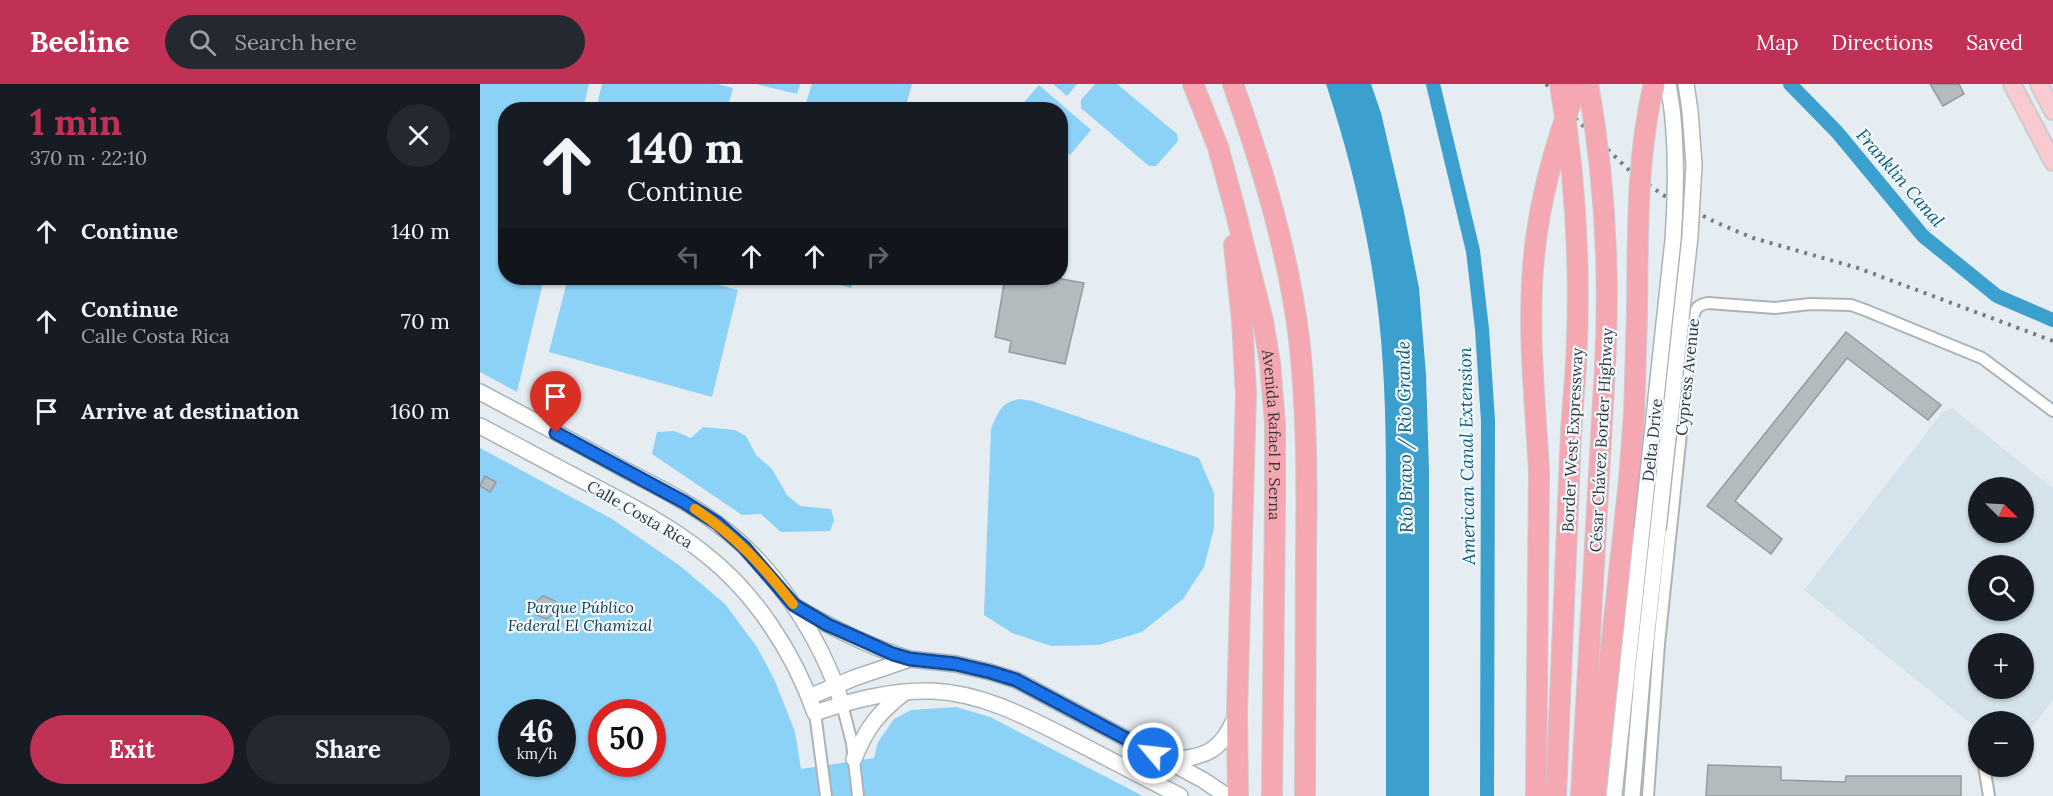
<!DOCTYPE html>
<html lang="en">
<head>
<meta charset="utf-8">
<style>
	:root { --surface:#171b24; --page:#242831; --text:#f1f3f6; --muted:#9ea1a6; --accent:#c13155 }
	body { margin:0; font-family:Lora,serif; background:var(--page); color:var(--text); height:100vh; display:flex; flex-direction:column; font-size:22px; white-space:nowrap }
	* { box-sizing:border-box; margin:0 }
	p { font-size:20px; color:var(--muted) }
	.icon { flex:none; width:33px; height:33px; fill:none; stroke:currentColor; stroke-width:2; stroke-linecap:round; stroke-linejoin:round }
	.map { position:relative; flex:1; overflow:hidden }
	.sheet { display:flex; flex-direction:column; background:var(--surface); width:480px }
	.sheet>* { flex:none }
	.guide { position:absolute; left:18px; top:18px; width:570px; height:183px; border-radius:24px; box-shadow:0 2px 4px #0004; background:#171b24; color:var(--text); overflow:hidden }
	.needle { width:39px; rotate:114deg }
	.tools { position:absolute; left:1488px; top:393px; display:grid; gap:12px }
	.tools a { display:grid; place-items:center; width:66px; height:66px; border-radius:50%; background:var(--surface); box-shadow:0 2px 4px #0004; font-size:30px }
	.speed { position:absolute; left:18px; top:615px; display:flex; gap:12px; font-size:30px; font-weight:700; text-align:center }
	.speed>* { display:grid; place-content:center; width:78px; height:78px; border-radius:50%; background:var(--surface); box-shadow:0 2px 4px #0004; line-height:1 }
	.speed small { font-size:15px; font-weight:400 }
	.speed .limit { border:9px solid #d22; background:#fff; color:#111 }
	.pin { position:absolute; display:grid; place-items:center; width:51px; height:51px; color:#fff; margin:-62px -26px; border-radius:50% 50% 50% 0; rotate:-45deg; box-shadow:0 0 6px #0007 }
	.pin .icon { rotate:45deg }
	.me { position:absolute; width:66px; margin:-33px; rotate:298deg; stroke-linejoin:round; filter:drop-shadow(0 0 4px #0008) }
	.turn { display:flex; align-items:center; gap:21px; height:126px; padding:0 30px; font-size:27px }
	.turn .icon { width:78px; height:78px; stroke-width:2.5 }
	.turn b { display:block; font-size:42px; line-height:51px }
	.lanes { display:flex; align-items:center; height:57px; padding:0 30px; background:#0003; justify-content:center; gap:30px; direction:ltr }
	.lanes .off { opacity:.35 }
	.round { display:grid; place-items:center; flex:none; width:63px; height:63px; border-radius:32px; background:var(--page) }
	.summary { display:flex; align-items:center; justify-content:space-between; height:102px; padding:0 30px }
	h1 { font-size:36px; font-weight:700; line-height:45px; color:var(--accent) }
	.primary-button { display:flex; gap:12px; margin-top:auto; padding:12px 30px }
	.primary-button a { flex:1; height:69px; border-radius:36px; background:var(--accent); color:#fff; font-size:24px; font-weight:700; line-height:69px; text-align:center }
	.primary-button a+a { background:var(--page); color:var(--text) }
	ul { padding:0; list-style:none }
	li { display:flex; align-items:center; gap:18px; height:90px; padding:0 30px }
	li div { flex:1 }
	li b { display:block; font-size:22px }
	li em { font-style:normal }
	header { display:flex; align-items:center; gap:36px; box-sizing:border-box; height:84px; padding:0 30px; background:var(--accent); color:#fff }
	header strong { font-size:28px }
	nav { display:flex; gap:33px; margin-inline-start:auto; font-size:21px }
	.search { width:420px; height:54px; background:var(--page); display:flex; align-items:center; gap:15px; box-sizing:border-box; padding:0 21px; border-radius:33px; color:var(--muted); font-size:22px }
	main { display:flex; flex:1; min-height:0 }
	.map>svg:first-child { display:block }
</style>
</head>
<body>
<header>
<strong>Beeline</strong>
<div class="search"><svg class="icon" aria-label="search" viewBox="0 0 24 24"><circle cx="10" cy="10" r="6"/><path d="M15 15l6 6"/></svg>Search here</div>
<nav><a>Map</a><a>Directions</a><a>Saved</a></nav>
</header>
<main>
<section class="sheet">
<div class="summary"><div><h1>1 min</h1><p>370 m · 22:10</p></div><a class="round"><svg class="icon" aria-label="close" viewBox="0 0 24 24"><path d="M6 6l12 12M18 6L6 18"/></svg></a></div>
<ul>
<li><svg class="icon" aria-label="ahead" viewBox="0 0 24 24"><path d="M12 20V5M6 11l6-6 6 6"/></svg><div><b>Continue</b></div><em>140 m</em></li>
<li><svg class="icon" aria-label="ahead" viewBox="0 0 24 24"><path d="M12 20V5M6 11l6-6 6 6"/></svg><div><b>Continue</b><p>Calle Costa Rica</p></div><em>70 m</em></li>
<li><svg class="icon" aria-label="arrive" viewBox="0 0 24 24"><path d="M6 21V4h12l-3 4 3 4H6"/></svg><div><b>Arrive at destination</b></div><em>160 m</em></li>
</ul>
<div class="primary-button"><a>Exit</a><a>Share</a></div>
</section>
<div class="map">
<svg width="1573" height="712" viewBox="0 0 1573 712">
	<rect width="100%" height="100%" fill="#e5edf2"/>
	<path fill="#d3e2eb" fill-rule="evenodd" d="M1472 324 1573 404V616L1544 654V638H1498V645L1324 506 1462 329ZM1498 404H1544V448H1498ZM1498 482H1544V526H1498ZM1498 560H1544V604H1498Z"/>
	<g fill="#8cd1f6" fill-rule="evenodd">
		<polygon points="0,0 109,0 103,25 26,26 26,194 64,194 37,308 0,288"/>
		<polygon points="122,0 237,0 253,4 247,25 116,25"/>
		<polygon points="276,0 320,0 317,10"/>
		<polygon points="332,0 432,0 425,25 324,25"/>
		<polygon points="573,0 597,0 587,12"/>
		<polygon points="615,0 637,0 697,50 698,57 676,82 669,82 601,24 601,16"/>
		<polygon points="559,1 611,46 590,71 581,63 580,26 538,25"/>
		<polygon points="88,194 212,194 258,206 232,313 69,268"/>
		<polygon points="336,194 374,194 371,204"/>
		<path d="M540 315 552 317 719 374 734 409V444L724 483 703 515 662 548 618 561 571 562 532 549 504 531 511 345C518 329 521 318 540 315Z"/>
		<polygon points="223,343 255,346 266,352 276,371 292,385 307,411 320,422 351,425 354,436 350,447 301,448 281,430 262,431 172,370 177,348 194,347 211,354"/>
		<path d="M0 364 132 435 199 481 245 520 277 563 295 597 315 648 321 685 394 674 398 658 414 635 431 626 476 623 510 633 663 712H0ZM32 628H82V680H32ZM122 628H172V680H122Z"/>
	</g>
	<path fill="#3ba0cd" d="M846 0H891L901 29 924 128 939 204 946 291 949 386V712H906C906 627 906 542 906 457 906 383 907 309 899 235 890 155 871 76 846 0Z"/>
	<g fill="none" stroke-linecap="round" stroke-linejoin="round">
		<g stroke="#3ba0cd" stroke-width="14">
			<polyline points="953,0 993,167 1002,245 1008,337 1007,712"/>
			<polyline points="1310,0 1357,48 1443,152 1517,212 1573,236"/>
		</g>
	</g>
	<g fill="#b3bbbf" stroke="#939b9f" stroke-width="1.5">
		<polygon points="1450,0 1479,0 1484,10 1463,22"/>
		<polygon points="525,194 577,194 604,199 585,280 529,268 531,257 515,253"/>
		<polygon points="1366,248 1461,321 1448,336 1367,274 1255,417 1302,455 1291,470 1227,422"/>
		<polygon points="5,392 16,398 10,408 0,402"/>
		<polygon points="63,512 75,517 75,528 67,535 56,531 54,519"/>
		<polygon points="1228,681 1301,683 1301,696 1365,698 1366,692 1481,692 1481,712 1226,712"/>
	</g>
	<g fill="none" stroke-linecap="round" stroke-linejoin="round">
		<g stroke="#abb3b7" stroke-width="14">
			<g id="street">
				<polyline points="362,620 372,659 378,712"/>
				<polyline points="335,629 346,712"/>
				<polyline points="1496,660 1498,667"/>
				<polyline points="1504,682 1509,712"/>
				<path d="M1168 712 1179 560 1213 234C1215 224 1218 221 1228 219L1295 224 1330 220 1371 221 1385 226 1502 274 1573 327"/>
			</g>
		</g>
		<g stroke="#abb3b7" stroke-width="18">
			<g id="secondary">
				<polyline points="1188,0 1192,25"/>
				<polyline points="1206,0 1210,27"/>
				<path d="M0 308C48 334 97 359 145 386 176 402 208 418 236 439 293 480 341 553 362 620"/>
				<path d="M0 342C40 363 80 385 121 406 157 425 193 444 225 470 275 509 314 569 335 629 373 616 411 606 452 607 505 609 552 636 598 659 632 677 666 694 700 712"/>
				<path d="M316 523C352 544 390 563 430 575"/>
				<polyline points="329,613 374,594 430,575 476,580 510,588 536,596 688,677 723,696 747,712"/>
				<path d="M374 675C386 644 399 628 425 608"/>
				<path d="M688 677C724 672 740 670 755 634"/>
				<polyline points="1134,712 1162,445"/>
				<polyline points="1152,712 1162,594 1178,446"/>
			</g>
		</g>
		<g stroke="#cacbcc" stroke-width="20">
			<g id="primary">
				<polyline points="1532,0 1573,78"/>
				<polyline points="1559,0 1573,27"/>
			</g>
		</g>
		<g stroke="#cacbcc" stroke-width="22">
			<g id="highway">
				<path id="s1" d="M713 0 738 63 754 122 783 237 790 279 795 339V417L792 712"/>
				<path d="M753 0C782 82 808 167 819 254 827 326 827 399 826 472 826 552 826 632 825 712"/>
				<polyline points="754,161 762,236 766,310 757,628 758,712"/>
				<polyline points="1056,712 1059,387"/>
				<polyline points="1076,712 1091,348 1096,281"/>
				<polyline points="1101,712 1125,283"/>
				<polyline points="1115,712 1149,397 1154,330 1157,229"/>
			</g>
		</g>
		<use href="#street" stroke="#fff" stroke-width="10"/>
		<use href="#secondary" stroke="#fff" stroke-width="15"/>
		<use href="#primary" stroke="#f9cbd0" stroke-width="16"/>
		<use href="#highway" stroke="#f5a8b1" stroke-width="20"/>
		<polyline stroke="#767b7e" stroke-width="4" stroke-dasharray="3 6" stroke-linecap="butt" points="1066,0 1097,36 1151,88 1183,111 1235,138 1273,154 1378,184 1573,257"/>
		<g stroke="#abb3b7" stroke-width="18" stroke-linecap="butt">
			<g id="secondary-bridge">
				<path d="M1162 445 1193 156C1196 112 1197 69 1192 25"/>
				<polyline points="1178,446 1210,152 1214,81 1210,27"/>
			</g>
		</g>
		<g stroke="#cacbcc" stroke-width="22" stroke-linecap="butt">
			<g id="highway-bridge">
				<path d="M1080 0C1096 94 1101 186 1096 281"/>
				<path d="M1108 0C1125 94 1130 188 1125 283"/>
				<path d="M1157 229C1158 153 1156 74 1174 0"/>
				<path d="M1059 387C1055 315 1047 244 1054 172 1060 112 1076 56 1098 0"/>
			</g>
		</g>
		<use href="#secondary-bridge" stroke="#fff" stroke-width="15"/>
		<use href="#highway-bridge" stroke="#f5a8b1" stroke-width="20"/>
	</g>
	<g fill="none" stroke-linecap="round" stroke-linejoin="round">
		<g stroke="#114b97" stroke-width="15">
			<polyline id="route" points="76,349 204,418 237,439 264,463 314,521 348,541 413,570 430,575 476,580 510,588 536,596 673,669"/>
		</g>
		<use href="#route" stroke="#1a73e8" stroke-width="10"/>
		<path stroke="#f59e0b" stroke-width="10" d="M215 425C256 452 283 482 313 520"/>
	</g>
	<g text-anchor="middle" stroke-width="4.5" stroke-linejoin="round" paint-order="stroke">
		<g font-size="16" fill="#343739" stroke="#f2faff">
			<text transform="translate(1207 293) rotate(-84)" y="6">Cypress Avenue</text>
			<text dy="6" stroke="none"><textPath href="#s1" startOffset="362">Avenida Rafael P. Serna</textPath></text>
			<text transform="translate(1092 356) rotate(-87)" y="6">Border West Expressway</text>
			<text transform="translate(1121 356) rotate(-87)" y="6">César Chávez Border Highway</text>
			<text transform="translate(1172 356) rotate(-84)" y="6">Delta Drive</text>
			<text transform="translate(160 430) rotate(30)" y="6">Calle Costa Rica</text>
		</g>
		<g font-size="16" font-style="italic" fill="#0d384c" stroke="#f2faff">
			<text x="100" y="529">Parque Público<tspan x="100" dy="18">Federal El Chamizal</tspan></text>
		</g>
		<g font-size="18" font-style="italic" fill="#0c5b7b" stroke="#f2faff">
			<text transform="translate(1420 94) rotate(49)" y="6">Franklin Canal</text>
			<text transform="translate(925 353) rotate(-91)" y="6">Río Bravo / Rio Grande</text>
			<text transform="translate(987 372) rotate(-91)" y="6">American Canal Extension</text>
		</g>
	</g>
</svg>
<div class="tools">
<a><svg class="needle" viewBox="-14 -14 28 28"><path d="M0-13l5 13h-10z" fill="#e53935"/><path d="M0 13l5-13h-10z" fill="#9ea1a6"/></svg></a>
<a><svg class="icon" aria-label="search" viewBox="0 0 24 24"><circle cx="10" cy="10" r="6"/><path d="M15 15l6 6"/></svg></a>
<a>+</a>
<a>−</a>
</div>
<div class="speed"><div>46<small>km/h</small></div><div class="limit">50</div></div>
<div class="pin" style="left:76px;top:349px;background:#d93025"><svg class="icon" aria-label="arrive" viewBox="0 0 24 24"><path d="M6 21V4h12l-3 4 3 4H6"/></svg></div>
<svg class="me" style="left:673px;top:669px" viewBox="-20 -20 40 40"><circle r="17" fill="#1a73e8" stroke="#fff" stroke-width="3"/><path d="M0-11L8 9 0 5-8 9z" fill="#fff"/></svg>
<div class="guide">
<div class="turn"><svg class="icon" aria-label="ahead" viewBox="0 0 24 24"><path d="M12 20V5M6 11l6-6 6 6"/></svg><div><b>140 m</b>Continue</div></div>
<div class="lanes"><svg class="icon off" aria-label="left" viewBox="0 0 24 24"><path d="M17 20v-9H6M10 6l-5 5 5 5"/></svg><svg class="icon" aria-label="ahead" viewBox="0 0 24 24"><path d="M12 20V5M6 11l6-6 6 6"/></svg><svg class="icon" aria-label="ahead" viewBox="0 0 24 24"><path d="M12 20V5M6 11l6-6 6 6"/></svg><svg class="icon off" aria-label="right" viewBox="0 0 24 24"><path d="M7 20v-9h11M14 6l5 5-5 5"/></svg></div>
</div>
</div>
</main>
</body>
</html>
